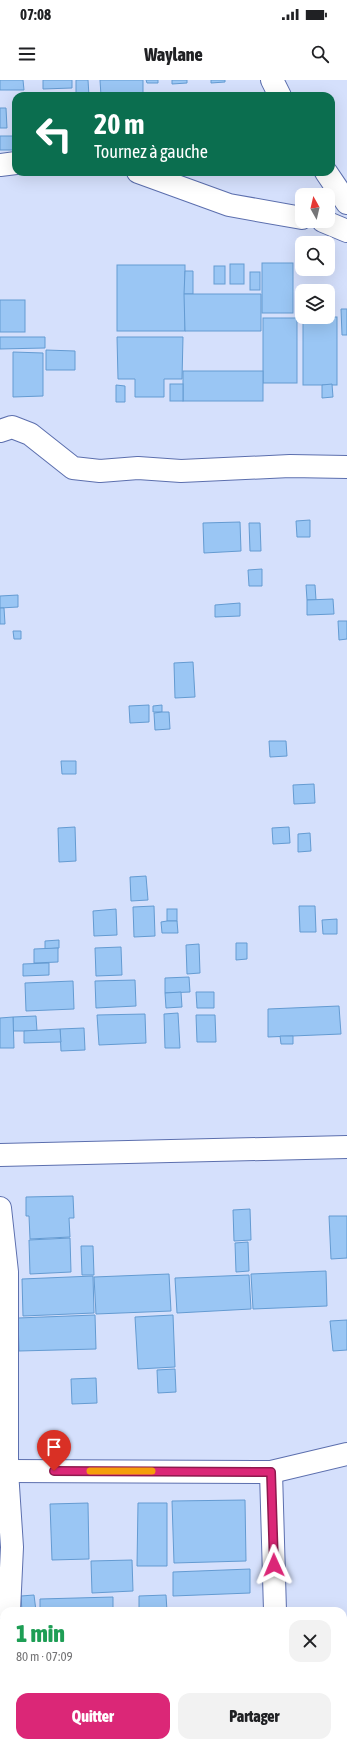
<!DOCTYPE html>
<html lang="fr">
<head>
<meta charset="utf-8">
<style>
	:root { --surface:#fff; --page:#f2f2f2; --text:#202124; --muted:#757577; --accent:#db2777 }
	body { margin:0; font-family:"Asap Condensed",sans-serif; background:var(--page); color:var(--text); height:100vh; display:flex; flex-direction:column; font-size:15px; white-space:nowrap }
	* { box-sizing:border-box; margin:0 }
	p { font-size:13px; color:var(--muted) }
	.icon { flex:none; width:22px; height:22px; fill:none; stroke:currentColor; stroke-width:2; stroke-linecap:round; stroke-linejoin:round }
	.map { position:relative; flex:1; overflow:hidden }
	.details { position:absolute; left:0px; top:1527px; width:347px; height:140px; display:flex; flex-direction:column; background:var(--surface); border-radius:12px 12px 0 0; box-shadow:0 4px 16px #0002 }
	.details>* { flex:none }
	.guide { position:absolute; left:12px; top:12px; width:323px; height:84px; border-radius:12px; box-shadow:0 4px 16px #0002; background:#0b6e4f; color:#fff; overflow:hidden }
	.needle { width:26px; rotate:352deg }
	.fabs { position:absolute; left:295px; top:108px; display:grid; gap:8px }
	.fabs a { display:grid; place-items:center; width:40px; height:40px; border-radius:8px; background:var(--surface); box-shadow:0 4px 16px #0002; font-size:20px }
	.pin { position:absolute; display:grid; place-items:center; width:34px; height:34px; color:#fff; margin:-41px -17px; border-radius:50% 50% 50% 0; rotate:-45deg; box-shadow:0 0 4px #0007 }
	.pin .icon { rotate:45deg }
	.me { position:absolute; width:44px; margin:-22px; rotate:359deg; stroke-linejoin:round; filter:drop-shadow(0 0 3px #0008) }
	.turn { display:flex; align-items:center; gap:14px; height:84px; padding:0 16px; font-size:18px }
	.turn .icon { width:52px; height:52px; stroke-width:2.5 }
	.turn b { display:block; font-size:28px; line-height:34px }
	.round { display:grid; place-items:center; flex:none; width:42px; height:42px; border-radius:12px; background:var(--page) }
	.headline { display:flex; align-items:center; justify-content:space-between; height:68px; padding:0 16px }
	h1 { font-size:24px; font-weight:800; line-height:30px; color:#1e9e55 }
	.button { display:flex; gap:8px; margin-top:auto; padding:8px 16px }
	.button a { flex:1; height:46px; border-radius:12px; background:var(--accent); color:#fff; font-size:16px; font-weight:800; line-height:46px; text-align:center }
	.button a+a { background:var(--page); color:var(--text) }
	.status { display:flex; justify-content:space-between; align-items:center; height:28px; padding:0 20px; background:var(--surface); direction:ltr }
	.status svg { height:11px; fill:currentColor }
	header { display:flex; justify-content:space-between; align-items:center; height:52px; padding:0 16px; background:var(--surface); font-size:18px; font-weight:800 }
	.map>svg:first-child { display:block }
</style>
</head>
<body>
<div class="status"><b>07:08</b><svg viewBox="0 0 49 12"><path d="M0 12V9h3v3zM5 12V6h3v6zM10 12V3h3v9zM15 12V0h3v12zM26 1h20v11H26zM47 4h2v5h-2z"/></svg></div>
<header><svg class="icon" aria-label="menu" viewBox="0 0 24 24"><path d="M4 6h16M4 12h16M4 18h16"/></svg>Waylane<svg class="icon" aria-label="search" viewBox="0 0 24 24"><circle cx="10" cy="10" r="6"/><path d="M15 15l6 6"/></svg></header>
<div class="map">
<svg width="347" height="1667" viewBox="0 0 347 1667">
	<rect width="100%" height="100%" fill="#d5e0fc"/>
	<g fill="#9ac6f4" stroke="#649bd2">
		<polygon points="0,0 23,0 24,10 0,10"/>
		<polygon points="43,0 72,0 72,8 43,9"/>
		<polygon points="76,0 88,0 89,16 76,16"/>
		<polygon points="100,0 143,0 143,16 101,16"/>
		<polygon points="146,0 158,0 158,3 147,3"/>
		<polygon points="172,0 187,0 187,3 172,4"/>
		<polygon points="211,0 225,0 225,2 211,3"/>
		<polygon points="71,13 71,16 45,16 45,14"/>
		<polygon points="0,28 6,28 7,48 0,48"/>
		<rect x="0" y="56" width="16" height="14"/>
		<rect x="262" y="183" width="31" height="50"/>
		<rect x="230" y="184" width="14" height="20"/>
		<rect x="117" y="185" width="68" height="66"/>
		<rect x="214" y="186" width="11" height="18"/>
		<polygon points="185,191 193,191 193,214 184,214"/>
		<rect x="250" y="192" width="10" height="18"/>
		<polygon points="184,214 261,214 261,251 185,251"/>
		<rect x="0" y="220" width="25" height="32"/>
		<polygon points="341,229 347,229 347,255 342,255"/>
		<rect x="303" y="237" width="34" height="68"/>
		<rect x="263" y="238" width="34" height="65"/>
		<polygon points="0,257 45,257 45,268 0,269"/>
		<polygon points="117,257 183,257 182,299 164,299 164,317 135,317 135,299 118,299"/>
		<polygon points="46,270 75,271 75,290 46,290"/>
		<polygon points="13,272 43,273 43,316 13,317"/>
		<rect x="183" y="291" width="80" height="30"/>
		<rect x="170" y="304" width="13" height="17"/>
		<polygon points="332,304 333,317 322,318 322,305"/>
		<polygon points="116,305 125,306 125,322 116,322"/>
		<polygon points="310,440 310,457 297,457 296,441"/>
		<polygon points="240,442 241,471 204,473 203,443"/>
		<polygon points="249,443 260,443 261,471 250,471"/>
		<polygon points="262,489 262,506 249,506 248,490"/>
		<polygon points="306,505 315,505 316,520 307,520"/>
		<polygon points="18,515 18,527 0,528 0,516"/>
		<polygon points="333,519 334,534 307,535 307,520"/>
		<polygon points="240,523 240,536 215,537 215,525"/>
		<polygon points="0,528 4,528 5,544 0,544"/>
		<polygon points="338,541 347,541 347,559 339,560"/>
		<polygon points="13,551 21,551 21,559 14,559"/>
		<polygon points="193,582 195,617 175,618 174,583"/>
		<polygon points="149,625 149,642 130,643 129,626"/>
		<polygon points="162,625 162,632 153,632 153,626"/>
		<polygon points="162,632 169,632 170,649 155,650 154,633"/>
		<polygon points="269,661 286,661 287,676 270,677"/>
		<polygon points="61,681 76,681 76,694 62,694"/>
		<polygon points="314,704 315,723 294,724 293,705"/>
		<polygon points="75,747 76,781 59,782 58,748"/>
		<polygon points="289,747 290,763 273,764 272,748"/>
		<polygon points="310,753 311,771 298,772 298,754"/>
		<polygon points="146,796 148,820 131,821 130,797"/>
		<polygon points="154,826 155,856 134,857 133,827"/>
		<polygon points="299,826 315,826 316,852 300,852"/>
		<polygon points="116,829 117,855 94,856 93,831"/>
		<rect x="167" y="829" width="10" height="12"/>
		<polygon points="337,839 337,854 323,854 322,840"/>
		<polygon points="167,841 177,841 178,853 162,853 161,842"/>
		<polygon points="59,860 59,868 45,869 45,861"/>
		<polygon points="236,863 247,863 247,879 236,880"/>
		<polygon points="199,864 200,893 187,894 186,865"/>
		<polygon points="121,867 122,895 96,896 95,868"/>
		<polygon points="58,868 58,882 34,883 34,869"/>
		<polygon points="49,883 49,895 23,896 23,884"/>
		<polygon points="189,897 190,912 165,913 165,898"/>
		<polygon points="135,900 136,926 96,928 95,901"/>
		<polygon points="73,901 74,929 26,931 25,903"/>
		<polygon points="181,912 182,927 166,928 165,913"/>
		<polygon points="196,912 214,912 214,928 197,928"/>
		<polygon points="339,926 341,954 268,957 268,929"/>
		<polygon points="178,933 180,968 165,968 164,934"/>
		<polygon points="145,934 146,963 99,965 97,935"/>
		<polygon points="196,935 215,935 216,962 197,962"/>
		<polygon points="36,936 37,951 13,951 13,937"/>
		<polygon points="13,937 14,968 0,968 0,938"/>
		<polygon points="84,948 85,970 61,971 60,949"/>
		<polygon points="60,949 61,962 24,963 24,951"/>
		<polygon points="280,956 293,956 293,964 281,964"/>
		<polygon points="73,1116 74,1138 69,1138 70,1157 30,1159 29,1136 26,1136 26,1117"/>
		<polygon points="250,1129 251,1160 234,1161 233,1130"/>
		<polygon points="329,1136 347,1136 347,1178 331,1179"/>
		<polygon points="70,1158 71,1192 30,1194 29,1160"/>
		<polygon points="248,1162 249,1191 236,1192 235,1163"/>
		<polygon points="81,1166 93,1166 94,1195 82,1195"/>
		<polygon points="326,1191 327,1226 253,1229 251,1194"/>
		<polygon points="169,1194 171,1231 96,1234 94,1197"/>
		<polygon points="249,1195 251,1229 177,1233 175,1198"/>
		<polygon points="93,1196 94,1233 23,1236 22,1199"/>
		<polygon points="95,1235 96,1269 19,1271 18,1238"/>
		<polygon points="173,1235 175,1287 138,1289 135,1237"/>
		<polygon points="347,1240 347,1270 333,1271 330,1241"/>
		<polygon points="175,1289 176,1312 158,1313 157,1290"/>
		<polygon points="96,1298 97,1323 72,1324 71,1299"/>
		<polygon points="245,1420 246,1481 174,1483 172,1421"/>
		<polygon points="88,1423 89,1479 52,1480 50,1424"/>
		<polygon points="138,1423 167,1423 167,1486 137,1486"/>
		<polygon points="132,1480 133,1511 92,1513 91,1481"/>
		<polygon points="250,1489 250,1513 173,1516 173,1492"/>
		<polygon points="34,1515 36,1531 22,1531 21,1516"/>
		<polygon points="166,1515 167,1531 139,1531 139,1516"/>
		<polygon points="113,1517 113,1531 40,1531 40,1519"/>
	</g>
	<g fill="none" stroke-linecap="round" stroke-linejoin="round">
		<g stroke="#5c6fae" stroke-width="24">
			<g id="street">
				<polyline points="272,0 280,16"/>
				<polyline points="0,85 16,83"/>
				<polyline points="138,92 229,125 302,138"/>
				<polyline points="326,92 347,123"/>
				<polyline points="323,141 347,151"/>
				<polyline points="0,351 12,347 30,354 73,388 100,391 138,388 181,391 290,386 347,387"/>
				<polyline points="0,1075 347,1067"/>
				<polyline points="0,1128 7,1192 7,1391 12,1467 9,1531"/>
				<polyline points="7,1391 271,1392 347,1374"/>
				<polyline points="271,1392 275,1531"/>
				<polyline points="9,1663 10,1667"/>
				<polyline points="278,1663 278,1667"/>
			</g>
		</g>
		<use href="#street" stroke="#fff" stroke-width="22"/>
	</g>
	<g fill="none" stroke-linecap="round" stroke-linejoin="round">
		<g stroke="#8e194d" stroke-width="10">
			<polyline id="route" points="54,1391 271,1392 274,1485"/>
		</g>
		<use href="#route" stroke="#db2777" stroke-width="7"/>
		<polyline stroke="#f59e0b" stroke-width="7" points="90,1391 152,1391"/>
	</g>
</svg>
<div class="fabs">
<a><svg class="needle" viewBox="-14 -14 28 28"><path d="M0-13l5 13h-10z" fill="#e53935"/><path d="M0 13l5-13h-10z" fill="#757577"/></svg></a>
<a><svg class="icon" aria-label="search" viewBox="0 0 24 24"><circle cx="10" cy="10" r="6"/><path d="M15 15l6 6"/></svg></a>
<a><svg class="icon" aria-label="layers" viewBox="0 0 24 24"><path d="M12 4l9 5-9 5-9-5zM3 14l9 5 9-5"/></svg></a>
</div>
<div class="pin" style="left:54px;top:1391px;background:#d93025"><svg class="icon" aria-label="arrive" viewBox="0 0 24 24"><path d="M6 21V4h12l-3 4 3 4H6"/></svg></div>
<svg class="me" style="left:274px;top:1485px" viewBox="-20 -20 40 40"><path d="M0-17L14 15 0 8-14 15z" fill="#db2777" stroke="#fff" stroke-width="4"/></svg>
<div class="guide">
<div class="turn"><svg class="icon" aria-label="left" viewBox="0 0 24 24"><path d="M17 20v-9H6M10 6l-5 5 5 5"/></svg><div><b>20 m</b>Tournez à gauche</div></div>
</div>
<section class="details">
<div class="headline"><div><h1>1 min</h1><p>80 m · 07:09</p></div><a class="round"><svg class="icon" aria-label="close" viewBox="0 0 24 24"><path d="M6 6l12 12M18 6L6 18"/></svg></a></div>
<div class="button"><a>Quitter</a><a>Partager</a></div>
</section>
</div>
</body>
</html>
